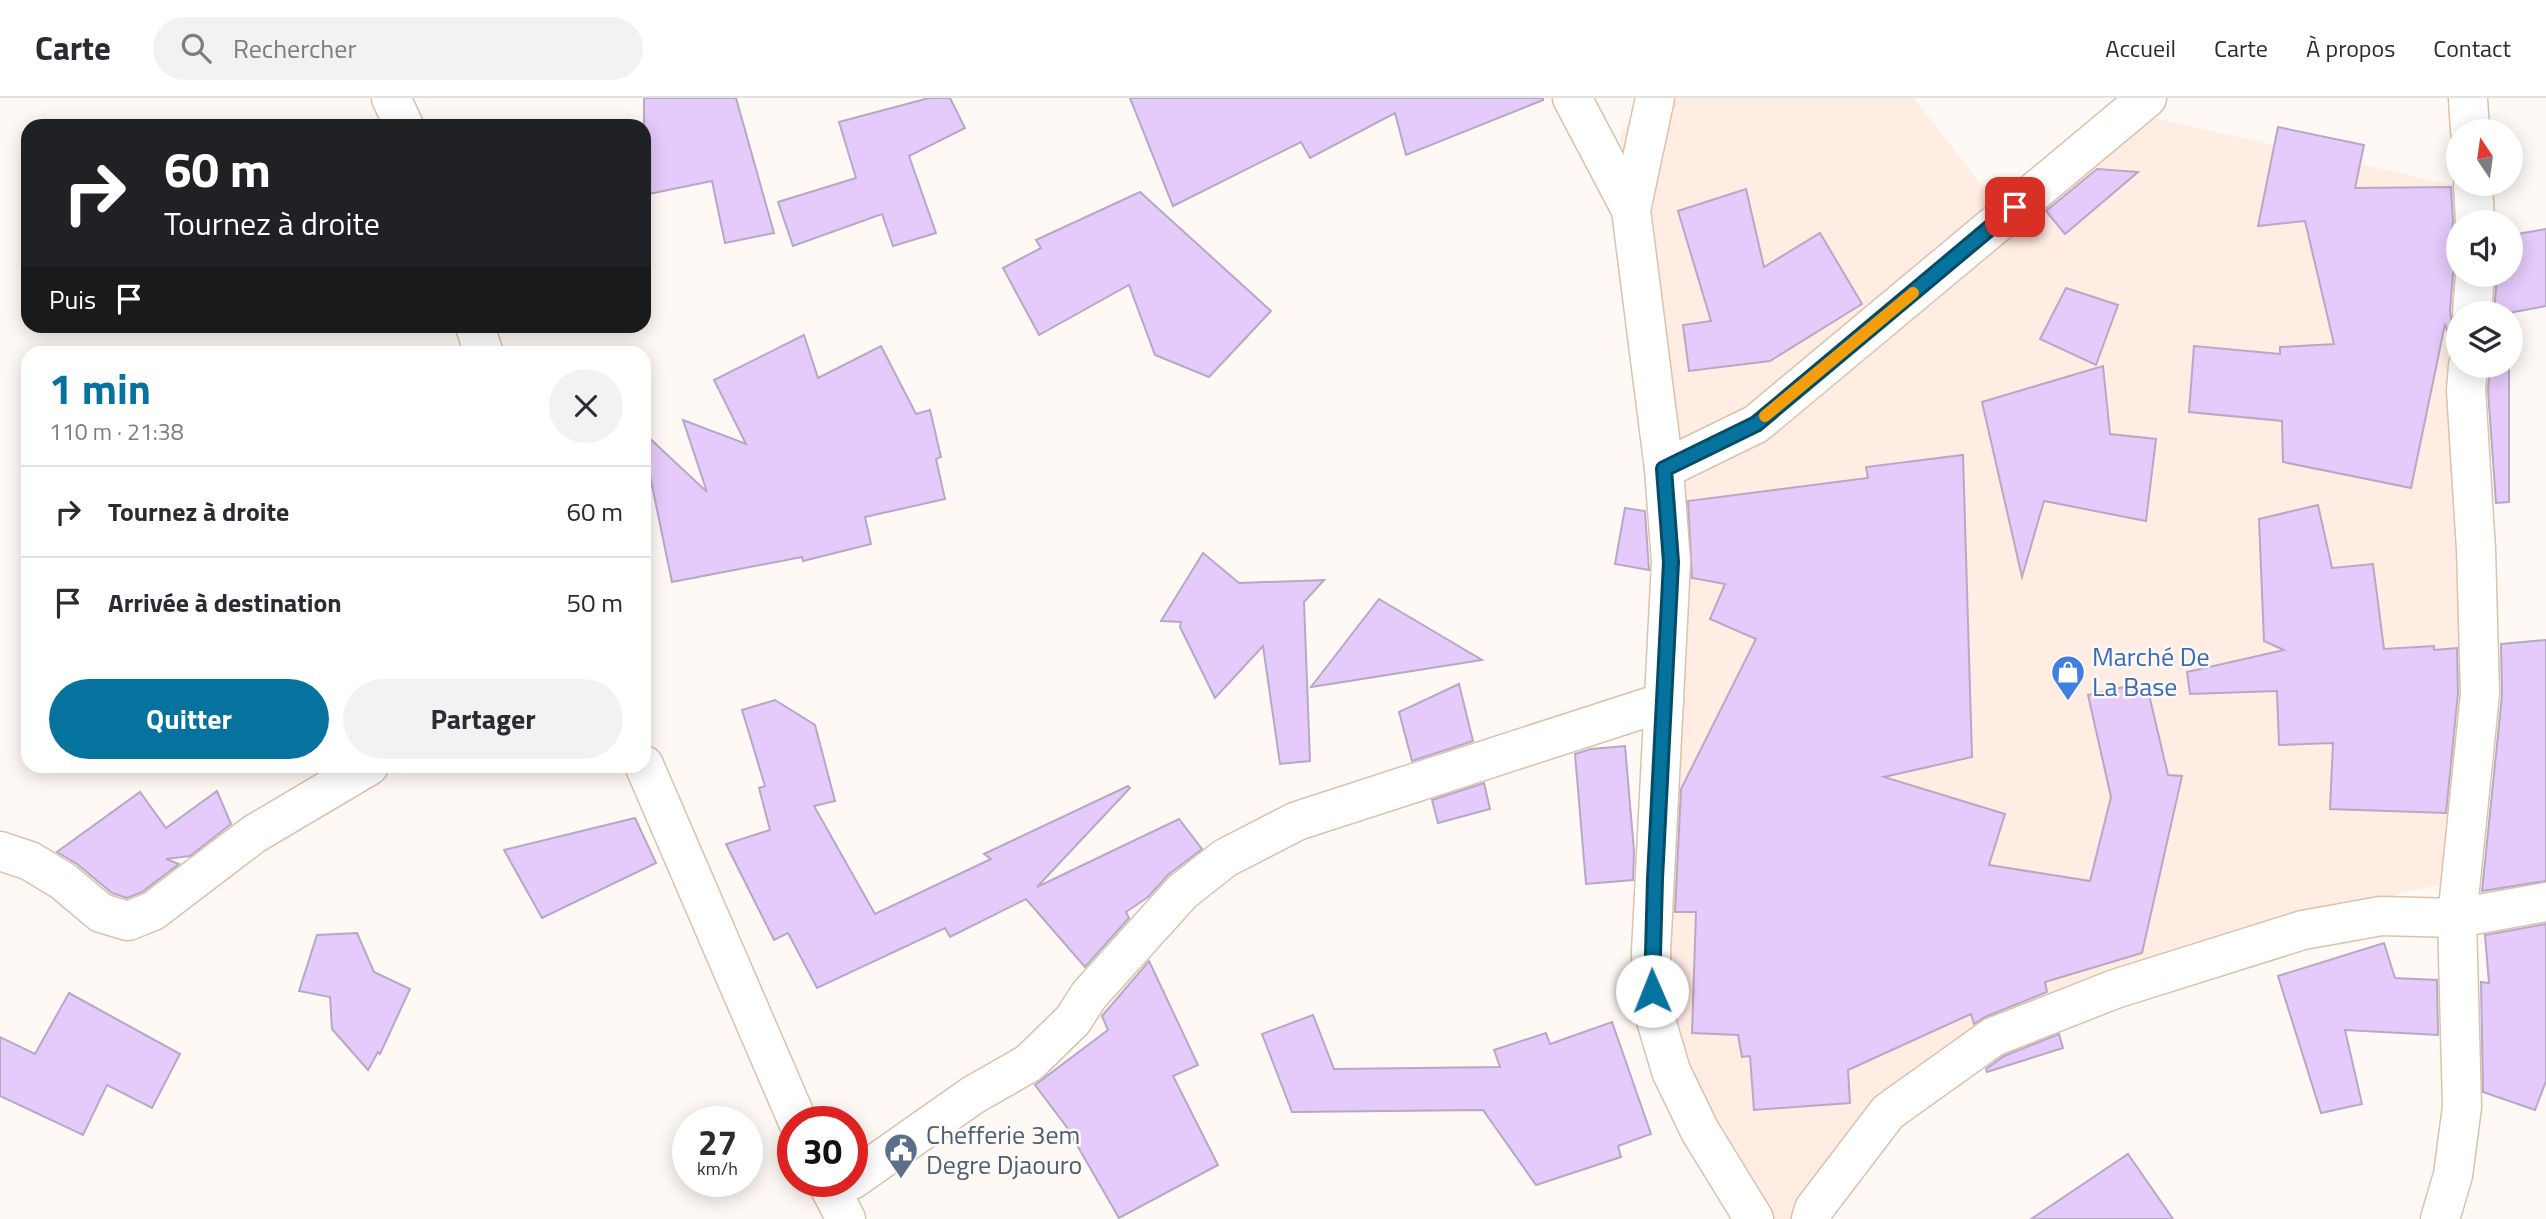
<!DOCTYPE html>
<html lang="fr">
<head>
<meta charset="utf-8">
<style>
	:root { --surface:#fff; --page:#f2f2f3; --text:#2b2b33; --muted:#7c7c81; --line:#e1e1e2; --accent:#06739e }
	body { margin:0; font-family:"Titillium Web",sans-serif; background:var(--page); color:var(--text); height:100vh; display:flex; flex-direction:column; font-size:26px; white-space:nowrap }
	* { box-sizing:border-box; margin:0 }
	p { font-size:23px; color:var(--muted) }
	.icon { flex:none; width:38px; height:38px; fill:none; stroke:currentColor; stroke-width:2; stroke-linecap:round; stroke-linejoin:round }
	.map { position:relative; flex:1; overflow:hidden }
	.details { position:absolute; left:21px; top:248px; width:630px; height:427px; display:flex; flex-direction:column; background:var(--surface); border-radius:21px; box-shadow:0 4px 18px #0003 }
	.details>* { flex:none }
	.banner { position:absolute; left:21px; top:21px; width:630px; height:214px; border-radius:21px; box-shadow:0 4px 18px #0003; background:#202124; color:#fff; overflow:hidden }
	.needle { width:46px; rotate:347deg }
	.controls { position:absolute; left:2446px; top:21px; display:grid; gap:14px }
	.controls a { display:grid; place-items:center; width:77px; height:77px; border-radius:50%; background:var(--surface); box-shadow:0 4px 18px #0003; font-size:35px }
	.speed { position:absolute; left:672px; top:1008px; display:flex; gap:14px; font-size:35px; font-weight:700; text-align:center }
	.speed>* { display:grid; place-content:center; width:91px; height:91px; border-radius:50%; background:var(--surface); box-shadow:0 4px 18px #0003; line-height:1 }
	.speed small { font-size:18px; font-weight:400 }
	.speed .limit { border:10px solid #d22; background:#fff; color:#111 }
	.pin { position:absolute; display:grid; place-items:center; width:60px; height:60px; color:#fff; margin:-30px; border-radius:14px; box-shadow:0 4px 10px #0006 }
	.me { position:absolute; width:77px; margin:-38px; rotate:359deg; stroke-linejoin:round; filter:drop-shadow(0 0 5px #0008) }
	.turn { display:flex; align-items:center; gap:24px; height:147px; padding:0 28px; font-size:32px }
	.turn .icon { width:91px; height:91px; stroke-width:2.5 }
	.turn b { display:block; font-size:49px; line-height:60px }
	.then { display:flex; align-items:center; height:66px; padding:0 28px; background:#0003; gap:14px; font-size:26px }
	.round { display:grid; place-items:center; flex:none; width:74px; height:74px; border-radius:37px; background:var(--page) }
	.head { display:flex; align-items:center; justify-content:space-between; height:119px; padding:0 28px }
	h1 { font-size:42px; font-weight:700; line-height:52px; color:var(--accent) }
	.cta { display:flex; gap:14px; margin-top:auto; padding:14px 28px }
	.cta a { flex:1; height:80px; border-radius:42px; background:var(--accent); color:#fff; font-size:28px; font-weight:700; line-height:80px; text-align:center }
	.cta a+a { background:var(--page); color:var(--text) }
	ul { padding:0; list-style:none }
	li { display:flex; align-items:center; gap:21px; height:91px; padding:0 28px; border-top:2px solid var(--line) }
	li div { flex:1 }
	li b { display:block; font-size:26px }
	li em { font-style:normal }
	header { display:flex; align-items:center; gap:42px; box-sizing:border-box; height:98px; padding:0 35px; background:var(--surface); border-bottom:2px solid var(--line) }
	header strong { font-size:33px }
	nav { display:flex; gap:38px; margin-inline-start:auto; font-size:24px }
	.search { width:490px; height:63px; background:var(--page); display:flex; align-items:center; gap:18px; box-sizing:border-box; padding:0 24px; border-radius:38px; color:var(--muted); font-size:26px }
	.map>svg:first-child { display:block }
</style>
</head>
<body>
<header>
<strong>Carte</strong>
<div class="search"><svg class="icon" aria-label="search" viewBox="0 0 24 24"><circle cx="10" cy="10" r="6"/><path d="M15 15l6 6"/></svg>Rechercher</div>
<nav><a>Accueil</a><a>Carte</a><a>À propos</a><a>Contact</a></nav>
</header>
<div class="map">
<svg width="2546" height="1121" viewBox="0 0 2546 1121">
	<rect width="100%" height="100%" fill="#fef9f4"/>
	<polygon fill="#ffece3" points="1646,0 1914,0 1993,102 2131,15 2475,92 2459,124 2459,268 2479,781 2415,792 2204,845 1972,931 1827,1121 1753,1121 1659,911 1658,416 1620,37"/>
	<g fill="#e5cafc" stroke="#b7a8c4" stroke-width="2">
		<polygon points="644,0 736,0 774,135 725,145 712,83 644,97"/>
		<polygon points="929,0 950,0 965,30 909,58 936,135 893,148 882,116 793,148 778,104 856,80 839,24"/>
		<polygon points="1130,0 1543,0 1543,2 1406,57 1395,15 1310,60 1301,44 1173,108"/>
		<polygon points="2278,29 2364,47 2355,90 2451,89 2453,124 2450,147 2459,146 2459,163 2453,175 2450,213 2452,224 2459,232 2459,248 2453,253 2445,226 2411,390 2283,364 2282,323 2189,314 2194,248 2280,256 2280,249 2334,246 2305,123 2258,128"/>
		<polygon points="2097,71 2138,74 2065,136 2046,113"/>
		<polygon points="1746,91 1764,169 1820,135 1862,206 1770,263 1689,273 1683,227 1711,223 1678,113"/>
		<polygon points="1140,94 1271,213 1209,279 1155,257 1129,187 1039,237 1003,170 1041,150 1036,142"/>
		<polygon points="2546,131 2546,208 2509,215 2494,215 2497,177 2511,177 2511,137"/>
		<polygon points="2066,190 2118,207 2096,267 2040,241"/>
		<polygon points="804,237 818,280 881,248 916,316 930,312 941,359 936,361 945,401 865,419 871,446 803,463 802,459 672,484 644,349 644,335 707,394 683,322 746,346 714,282"/>
		<polygon points="2103,268 2110,336 2156,341 2146,423 2044,403 2022,479 1982,304"/>
		<polygon points="2490,268 2509,268 2509,404 2496,405 2488,292"/>
		<polygon points="1963,357 1972,659 1884,679 2005,716 1989,767 2090,783 2111,699 2088,597 2146,584 2168,677 2182,678 2142,855 2045,884 2047,894 1985,919 1974,926 1971,916 1848,972 1850,1005 1754,1012 1750,958 1742,959 1738,937 1692,935 1696,814 1675,814 1681,691 1756,541 1710,521 1725,486 1692,480 1688,403 1868,380 1866,369"/>
		<polygon points="2318,407 2332,470 2373,466 2384,551 2434,548 2434,552 2457,550 2458,595 2446,715 2330,711 2333,645 2279,647 2277,593 2190,596 2187,574 2284,552 2264,543 2259,421"/>
		<polygon points="1625,410 1645,413 1649,472 1615,466"/>
		<polygon points="1203,455 1239,485 1324,482 1304,504 1310,663 1280,666 1263,548 1215,600 1180,529 1181,524 1161,523"/>
		<polygon points="1379,501 1482,562 1311,589"/>
		<polygon points="2546,542 2546,783 2482,793 2502,598 2501,546"/>
		<polygon points="1459,586 1473,643 1412,663 1399,614"/>
		<polygon points="775,602 815,627 835,703 814,708 875,816 991,761 984,756 1128,688 1130,690 1037,789 1179,721 1202,751 1168,777 1148,799 1126,814 1129,820 1085,869 1026,801 950,839 945,830 817,890 788,835 774,842 726,746 770,732 759,690 765,688 742,612"/>
		<polygon points="1625,648 1634,753 1633,782 1586,786 1575,656 1591,651"/>
		<polygon points="1484,685 1490,711 1438,725 1432,702"/>
		<polygon points="217,693 231,726 190,758 166,761 179,766 142,794 127,800 112,795 77,766 57,754 140,694 166,730"/>
		<polygon points="635,720 656,765 542,820 504,752"/>
		<polygon points="2546,826 2546,983 2535,1012 2483,994 2481,884 2489,885 2485,837"/>
		<polygon points="357,835 374,874 410,891 380,956 378,954 368,972 332,931 330,899 299,893 317,837"/>
		<polygon points="2384,845 2395,880 2437,882 2438,937 2345,932 2362,1006 2321,1015 2278,878"/>
		<polygon points="1149,863 1198,967 1173,978 1218,1067 1119,1120 1066,1028 1035,987 1108,932 1102,918"/>
		<polygon points="69,895 180,956 152,1010 107,987 83,1037 0,998 0,939 35,956"/>
		<polygon points="1313,917 1334,971 1500,969 1494,952 1546,935 1550,946 1612,924 1651,1036 1618,1048 1621,1059 1536,1087 1483,1012 1292,1014 1262,936"/>
		<polygon points="2059,936 2063,950 1987,974 1986,971 2004,958"/>
		<polygon points="2128,1056 2173,1121 2031,1121"/>
	</g>
	<g fill="none" stroke-linecap="round" stroke-linejoin="round">
		<g stroke="#dbc2ab" stroke-width="41">
			<g id="street">
				<polyline points="391,0 404,28"/>
				<polyline points="1572,0 1631,112"/>
				<polyline points="1655,0 1631,112 1664,371 1671,464 1651,854 1653,912 1671,973 1700,1033 1754,1121"/>
				<polyline points="2468,0 2470,33"/>
				<polyline points="2473,86 2475,124"/>
				<polyline points="2472,215 2475,177"/>
				<polyline points="475,228 484,256"/>
				<polyline points="1664,371 1756,326 2147,0"/>
				<polyline points="644,667 798,1024"/>
				<polyline points="0,753 30,763 63,783 101,815 128,823 153,813 254,736 369,668"/>
				<polyline points="852,1082 973,997 1029,965 1073,922 1089,897 1182,794 1225,760 1297,723 1664,604"/>
				<polyline points="826,1083 846,1121"/>
				<polyline points="1811,1121 1814,1111 1888,1014 1993,939 2115,891 2303,832 2381,818 2457,820 2546,804"/>
				<polyline points="2440,1121 2453,1077 2462,1009 2457,820 2480,596 2476,451 2466,292 2468,268"/>
			</g>
		</g>
		<use href="#street" stroke="#fff" stroke-width="38"/>
	</g>
	<g fill="none" stroke-linecap="round" stroke-linejoin="round">
		<g stroke="#044b67" stroke-width="18">
			<polyline id="route" points="1652,893 1655,781 1671,464 1664,371 1756,326 2015,109"/>
		</g>
		<use href="#route" stroke="#06739e" stroke-width="12"/>
		<polyline stroke="#f59e0b" stroke-width="12" points="1765,318 1913,195"/>
	</g>
	<defs>
		<g id="shop-pin" transform="scale(1.75)"><path d="M0 17L-7.5 6A9.5 9.5 0 1 1 7.5 6Z" fill="#3f7fe0" stroke="#fef9f4"/><path d="M-5-2.5h2.3a2.7 3.5 0 0 1 5.4 0H5L5.5 6h-11ZM-1.5-2.5h3a1.5 2.3 0 0 0-3 0Z" fill="#fff"/></g>
		<g id="civic-pin" transform="scale(1.75)"><path d="M0 17L-7.5 6A9.5 9.5 0 1 1 7.5 6Z" fill="#5c6f8a" stroke="#fef9f4"/><path d="M-.6-6.5H3V-4.5H.6V-3L4-1V1h2V6H-6V1h2V-1L-.6-3ZM-1.2 2.5V6h2.4V2.5Z" fill="#fff"/></g>
	</defs>
	<g fill-rule="evenodd">
		<use href="#shop-pin" x="2068" y="574"/>
		<use href="#civic-pin" x="901" y="1052"/>
	</g>
	<g text-anchor="middle" stroke-width="5" stroke-linejoin="round" paint-order="stroke">
		<g font-size="26" fill="#366cbe" stroke="#fef9f4" text-anchor="start">
			<text x="2092" y="568">Marché De<tspan x="2092" dy="30">La Base</tspan></text>
		</g>
		<g font-size="26" fill="#4e5e75" stroke="#fef9f4" text-anchor="start">
			<text x="926" y="1046">Chefferie 3em<tspan x="926" dy="30">Degre Djaouro</tspan></text>
		</g>
	</g>
</svg>
<div class="controls">
<a><svg class="needle" viewBox="-14 -14 28 28"><path d="M0-13l5 13h-10z" fill="#e53935"/><path d="M0 13l5-13h-10z" fill="#7c7c81"/></svg></a>
<a><svg class="icon" aria-label="sound" viewBox="0 0 24 24"><path d="M4 9h4l5-4v14l-5-4H4zM17 9q2 3 0 6"/></svg></a>
<a><svg class="icon" aria-label="layers" viewBox="0 0 24 24"><path d="M12 4l9 5-9 5-9-5zM3 14l9 5 9-5"/></svg></a>
</div>
<div class="speed"><div>27<small>km/h</small></div><div class="limit">30</div></div>
<div class="pin" style="left:2015px;top:109px;background:#d93025"><svg class="icon" aria-label="arrive" viewBox="0 0 24 24"><path d="M6 21V4h12l-3 4 3 4H6"/></svg></div>
<svg class="me" style="left:1652px;top:893px" viewBox="-20 -20 40 40"><circle r="19" fill="#fff"/><path d="M0-13L10 11 0 6-10 11z" fill="#06739e"/></svg>
<div class="banner">
<div class="turn"><svg class="icon" aria-label="right" viewBox="0 0 24 24"><path d="M7 20v-9h11M14 6l5 5-5 5"/></svg><div><b>60 m</b>Tournez à droite</div></div>
<div class="then">Puis<svg class="icon" aria-label="arrive" viewBox="0 0 24 24"><path d="M6 21V4h12l-3 4 3 4H6"/></svg></div>
</div>
<section class="details">
<div class="head"><div><h1>1 min</h1><p>110 m · 21:38</p></div><a class="round"><svg class="icon" aria-label="close" viewBox="0 0 24 24"><path d="M6 6l12 12M18 6L6 18"/></svg></a></div>
<ul>
<li><svg class="icon" aria-label="right" viewBox="0 0 24 24"><path d="M7 20v-9h11M14 6l5 5-5 5"/></svg><div><b>Tournez à droite</b></div><em>60 m</em></li>
<li><svg class="icon" aria-label="arrive" viewBox="0 0 24 24"><path d="M6 21V4h12l-3 4 3 4H6"/></svg><div><b>Arrivée à destination</b></div><em>50 m</em></li>
</ul>
<div class="cta"><a>Quitter</a><a>Partager</a></div>
</section>
</div>
</body>
</html>
